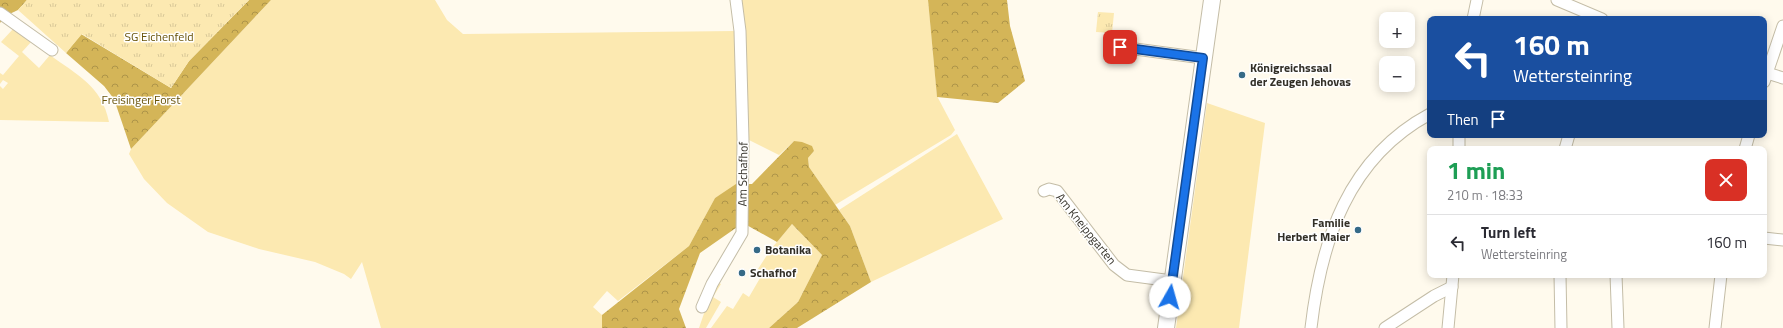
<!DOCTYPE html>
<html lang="en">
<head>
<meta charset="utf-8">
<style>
	:root { --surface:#fff; --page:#f7f7f7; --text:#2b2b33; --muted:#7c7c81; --line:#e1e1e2 }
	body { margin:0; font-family:"Titillium Web",sans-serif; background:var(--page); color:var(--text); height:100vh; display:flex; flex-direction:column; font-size:15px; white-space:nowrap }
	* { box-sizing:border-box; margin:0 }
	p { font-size:13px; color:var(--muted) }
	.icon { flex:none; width:22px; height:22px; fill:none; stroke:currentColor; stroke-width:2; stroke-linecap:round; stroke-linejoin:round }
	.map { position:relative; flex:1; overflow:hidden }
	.sheet { position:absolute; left:1427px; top:146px; width:340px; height:132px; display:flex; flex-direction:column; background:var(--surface); border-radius:8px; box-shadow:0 2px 10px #0003 }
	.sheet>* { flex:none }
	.banner { position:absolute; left:1427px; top:16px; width:340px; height:122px; border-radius:8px; box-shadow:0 2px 10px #0003; background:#1a4fa0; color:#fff; overflow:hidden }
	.tools { position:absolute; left:1379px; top:12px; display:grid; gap:8px }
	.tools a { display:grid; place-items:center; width:36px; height:36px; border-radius:8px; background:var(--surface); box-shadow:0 2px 10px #0003; font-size:20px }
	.pin { position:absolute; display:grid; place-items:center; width:34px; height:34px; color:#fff; margin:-17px; border-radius:8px; box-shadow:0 2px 6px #0006 }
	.me { position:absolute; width:44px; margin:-22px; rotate:7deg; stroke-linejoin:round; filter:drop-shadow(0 0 3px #0008) }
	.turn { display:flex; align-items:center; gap:14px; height:84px; padding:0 20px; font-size:18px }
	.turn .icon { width:52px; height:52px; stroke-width:2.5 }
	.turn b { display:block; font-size:28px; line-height:34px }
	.then { display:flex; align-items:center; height:38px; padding:0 20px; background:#0003; gap:8px; font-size:15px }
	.round { display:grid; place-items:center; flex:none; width:42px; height:42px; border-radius:8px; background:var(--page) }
	.overview { display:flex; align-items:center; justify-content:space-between; height:68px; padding:0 20px }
	h1 { font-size:24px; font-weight:700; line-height:30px; color:#1e9e55 }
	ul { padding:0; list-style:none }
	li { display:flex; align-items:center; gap:12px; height:56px; padding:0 20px; border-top:1px solid var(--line) }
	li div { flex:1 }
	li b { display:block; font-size:15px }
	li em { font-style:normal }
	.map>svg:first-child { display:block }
</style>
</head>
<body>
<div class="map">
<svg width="1783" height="328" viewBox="0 0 1783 328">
	<defs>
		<pattern id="forest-crowns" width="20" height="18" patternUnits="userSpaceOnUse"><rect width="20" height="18" fill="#d4b558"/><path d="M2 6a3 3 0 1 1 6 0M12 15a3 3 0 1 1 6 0" fill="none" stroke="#ad9449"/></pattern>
		<pattern id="park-tufts" width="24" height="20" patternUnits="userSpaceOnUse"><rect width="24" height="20" fill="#fce9b1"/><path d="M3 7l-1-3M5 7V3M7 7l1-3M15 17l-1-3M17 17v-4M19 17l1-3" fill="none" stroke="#d8c898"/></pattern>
	</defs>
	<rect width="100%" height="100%" fill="#fffaed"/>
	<g fill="#fce9b1">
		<polygon points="271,0 435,0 447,20 463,34 735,31 739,184 715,198 689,246 618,301 607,291 593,307 602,315 602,328 381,328 362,262 351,279 344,274 315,262 259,249 208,232 167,203 144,179 129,154 131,149"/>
		<polygon points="739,0 928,0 937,96 955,130 951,135 835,205 809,167 808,158 814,151 794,141 779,155 747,139"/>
		<path d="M13 29 31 42 22 52 39 68 50 55C77 75 102 86 109 122L0 120V86L3 89 8 83 3 80 0 84V73L3 75 19 56 1 42Z"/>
		<polygon points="1207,103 1265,123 1239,328 1176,328"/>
		<polygon points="957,134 1003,219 871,282 850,226 839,210"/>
		<polygon points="792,224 822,255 798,302 769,328 711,328 727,306 733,309 743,293 749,297 763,273 758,269 771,249"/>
		<polygon points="717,282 721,284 713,297 721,302 706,328 699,328 711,293"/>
	</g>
	<g fill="url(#forest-crowns)">
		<polygon points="0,0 27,0 18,10 5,16 0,23"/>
		<polygon points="249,0 271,0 131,149 114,99 104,86 66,53 81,34 171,88 189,61"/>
		<polygon points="928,0 1007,0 1010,26 1025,81 998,103 937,97"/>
		<polygon points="794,141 802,142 812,146 814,151 808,158 809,167 850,226 871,282 797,328 769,328 798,302 822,255 792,224 777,242 743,223 700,253 679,309 686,328 602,328 602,315 689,246 715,198 736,184 752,184"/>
	</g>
	<g fill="url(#park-tufts)">
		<polygon points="27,0 249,0 189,61 171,88 82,34 66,53 18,10"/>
		<polygon points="1098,12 1114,13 1112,33 1096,32"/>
	</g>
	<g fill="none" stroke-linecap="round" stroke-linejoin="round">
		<g stroke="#c4bda7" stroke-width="13">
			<g id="street">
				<polyline points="1557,0 1602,19"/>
				<polyline points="0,13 52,50"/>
				<polyline points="1473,19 1477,0"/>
				<polyline points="1120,47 1203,58"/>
				<polyline points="1764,72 1783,78"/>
				<polyline points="1764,82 1783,26"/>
				<polyline points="1459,149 1459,135"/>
				<polyline points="1565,149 1569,135"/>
				<polyline points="1745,149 1749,135"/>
				<polyline points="1044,191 1049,189 1057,191 1114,265 1127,275 1172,281"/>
				<polyline points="1764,238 1783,240"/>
				<polyline points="1560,275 1561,328"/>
				<polyline points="1616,275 1618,328"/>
				<polyline points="702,307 712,284 742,233 743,140 740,31 736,0"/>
				<path d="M1311 328C1321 241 1348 158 1430 114"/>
				<polyline points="1385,328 1434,296 1452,287"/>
				<polyline points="1448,328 1453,275"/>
				<polyline points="1715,328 1721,275"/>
			</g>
		</g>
		<g stroke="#c4bda7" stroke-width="18">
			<polyline id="secondary" points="1166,328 1212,0"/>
		</g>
		<use href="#street" stroke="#fff" stroke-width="11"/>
		<use href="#secondary" stroke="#fff" stroke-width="16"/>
	</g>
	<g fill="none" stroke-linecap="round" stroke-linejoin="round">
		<g stroke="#114b97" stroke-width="10">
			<polyline id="route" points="1120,47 1203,58 1170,297"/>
		</g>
		<use href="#route" stroke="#1a73e8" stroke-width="7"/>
	</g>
	<g fill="#366a87" stroke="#fff" stroke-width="1.5">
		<circle cx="1242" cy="75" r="4"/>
		<circle cx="1358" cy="230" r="4"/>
		<circle cx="757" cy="250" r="4"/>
		<circle cx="742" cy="273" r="4"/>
	</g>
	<g text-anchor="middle" stroke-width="3" stroke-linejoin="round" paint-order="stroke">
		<g font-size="12" fill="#685308" stroke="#fff">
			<text x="159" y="41">SG Eichenfeld</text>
			<text x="141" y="104">Freisinger Forst</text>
		</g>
		<g font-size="12" font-weight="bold" fill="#322f27" stroke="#fff" text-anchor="start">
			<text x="1250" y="72">Königreichssaal<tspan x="1250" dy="14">der Zeugen Jehovas</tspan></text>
			<text x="1350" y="227" text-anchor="end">Familie<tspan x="1350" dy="14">Herbert Maier</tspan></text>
			<text x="765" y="254">Botanika</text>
			<text x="750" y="277">Schafhof</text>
		</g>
		<g font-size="12" fill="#322f27" stroke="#fff">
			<text transform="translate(743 174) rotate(-89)" y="4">Am Schafhof</text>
			<text transform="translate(1086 229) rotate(51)" y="4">Am Kneippgarten</text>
		</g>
	</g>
</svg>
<div class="tools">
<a>+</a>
<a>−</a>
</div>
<div class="pin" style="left:1120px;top:47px;background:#d93025"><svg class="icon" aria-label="arrive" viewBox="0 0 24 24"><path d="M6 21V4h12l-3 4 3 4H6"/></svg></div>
<svg class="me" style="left:1170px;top:297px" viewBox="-20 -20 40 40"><circle r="19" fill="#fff"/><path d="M0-13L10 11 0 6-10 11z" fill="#1a73e8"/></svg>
<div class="banner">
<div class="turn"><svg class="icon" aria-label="left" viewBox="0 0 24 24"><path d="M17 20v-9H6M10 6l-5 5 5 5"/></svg><div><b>160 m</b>Wettersteinring</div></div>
<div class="then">Then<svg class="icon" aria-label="arrive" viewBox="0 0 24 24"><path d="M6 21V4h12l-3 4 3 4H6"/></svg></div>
</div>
<section class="sheet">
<div class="overview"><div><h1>1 min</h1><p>210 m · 18:33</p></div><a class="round" style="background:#d93025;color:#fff"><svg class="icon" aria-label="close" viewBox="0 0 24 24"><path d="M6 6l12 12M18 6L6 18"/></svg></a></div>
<ul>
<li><svg class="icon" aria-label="left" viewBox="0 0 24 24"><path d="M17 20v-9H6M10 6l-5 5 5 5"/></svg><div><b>Turn left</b><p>Wettersteinring</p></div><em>160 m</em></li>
</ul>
</section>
</div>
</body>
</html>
